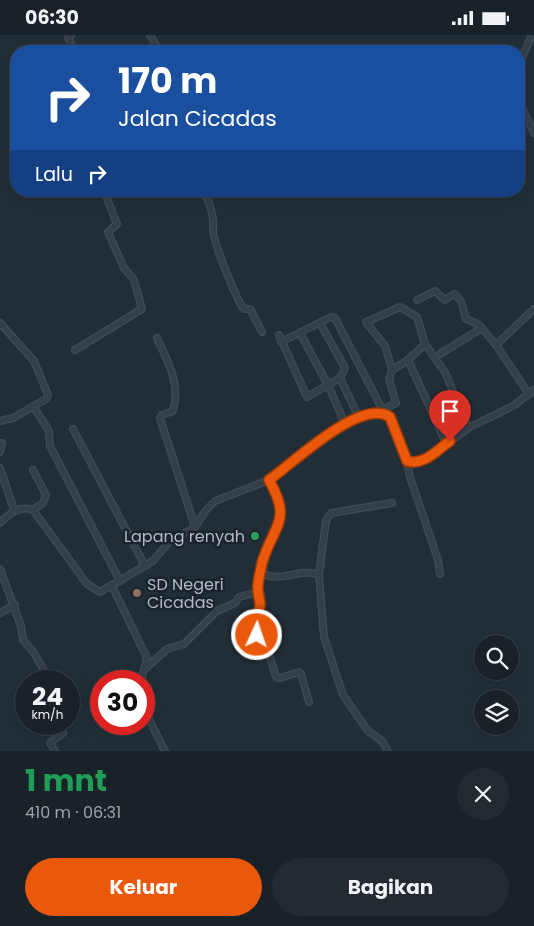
<!DOCTYPE html>
<html lang="id">
<head>
<meta charset="utf-8">
<style>
	:root { --surface:#1a2229; --page:#232a31; --text:#f1f3f6; --muted:#9fa4a8; --line:#383f46; --accent:#ea580c }
	body { margin:0; font-family:Poppins,sans-serif; background:var(--page); color:var(--text); height:100vh; display:flex; flex-direction:column; font-size:19px; white-space:nowrap }
	* { box-sizing:border-box; margin:0 }
	p { font-size:16px; color:var(--muted) }
	.icon { flex:none; width:28px; height:28px; fill:none; stroke:currentColor; stroke-width:2; stroke-linecap:round; stroke-linejoin:round }
	.map { position:relative; height:716px; overflow:hidden }
	.side { display:flex; flex-direction:column; background:var(--surface); flex:1 }
	.side>* { flex:none }
	.hud { position:absolute; left:10px; top:10px; width:515px; height:152px; border-radius:20px; box-shadow:0 5px 20px #0002,0 0 0 1px var(--line); background:#1a4fa0; color:#fff; overflow:hidden }
	.tools { position:absolute; left:474px; top:600px; display:grid; gap:10px }
	.tools a { display:grid; place-items:center; width:45px; height:45px; border-radius:50%; background:var(--surface); box-shadow:0 5px 20px #0002,0 0 0 1px var(--line); font-size:25px }
	.speed { position:absolute; left:15px; top:635px; display:flex; gap:10px; font-size:25px; font-weight:700; text-align:center }
	.speed>* { display:grid; place-content:center; width:65px; height:65px; border-radius:50%; background:var(--surface); box-shadow:0 5px 20px #0002,0 0 0 1px var(--line); line-height:1 }
	.speed small { font-size:12px; font-weight:400 }
	.speed .limit { border:8px solid #d22; background:#fff; color:#111 }
	.pin { position:absolute; display:grid; place-items:center; width:42px; height:42px; color:#fff; margin:-51px -21px; border-radius:50% 50% 50% 0; rotate:-45deg; box-shadow:0 0 5px #0007 }
	.pin .icon { rotate:45deg }
	.me { position:absolute; width:55px; margin:-28px; rotate:3deg; stroke-linejoin:round; filter:drop-shadow(0 0 4px #0008) }
	.turn { display:flex; align-items:center; gap:18px; height:105px; padding:0 25px; font-size:22px }
	.turn .icon { width:65px; height:65px; stroke-width:2.5 }
	.turn b { display:block; font-size:35px; line-height:42px }
	.then { display:flex; align-items:center; height:48px; padding:0 25px; background:#0003; gap:10px; font-size:19px }
	.round { display:grid; place-items:center; flex:none; width:52px; height:52px; border-radius:26px; background:var(--page) }
	.overview { display:flex; align-items:center; justify-content:space-between; height:85px; padding:0 25px }
	h1 { font-size:30px; font-weight:700; line-height:38px; color:#1e9e55 }
	.button { display:flex; gap:10px; margin-top:auto; padding:10px 25px }
	.button a { flex:1; height:58px; border-radius:30px; background:var(--accent); color:#fff; font-size:20px; font-weight:700; line-height:58px; text-align:center }
	.button a+a { background:var(--page); color:var(--text) }
	.status { display:flex; justify-content:space-between; align-items:center; height:35px; padding:0 25px; background:var(--surface); direction:ltr }
	.status svg { height:14px; fill:currentColor }
	.map>svg:first-child { display:block }
</style>
</head>
<body>
<div class="status"><b>06:30</b><svg viewBox="0 0 49 12"><path d="M0 12V9h3v3zM5 12V6h3v6zM10 12V3h3v9zM15 12V0h3v12zM26 1h20v11H26zM47 4h2v5h-2z"/></svg></div>
<div class="map">
<svg width="534" height="716" viewBox="0 0 534 716">
	<rect width="100%" height="100%" fill="#222e37"/>
	<g fill="none" stroke-linecap="round" stroke-linejoin="round">
		<g stroke="#414b54" stroke-width="8">
			<g id="minor">
				<polyline points="71,0 68,3 75,16"/>
				<polyline points="150,0 160,16"/>
				<polyline points="519,29 532,0"/>
				<polyline points="519,59 521,71 534,98"/>
				<path d="M203 156C210 169 214 179 213 193 212 205 234 257 241 270L244 274H250L262 297"/>
				<polyline points="417,265 435,256 445,265 454,259 461,266 466,284 479,290 496,310"/>
				<polyline points="0,288 34,326 48,360 46,364 13,383 0,386"/>
				<polyline points="300,298 328,350 345,389"/>
				<polyline points="279,300 307,362 340,343 345,333 320,288"/>
				<path d="M157 303C168 327 181 349 173 376L162 380 160 383 195 492"/>
				<polyline points="281,307 331,282 335,283 383,376"/>
				<polyline points="75,315 142,274 134,245 124,233 108,197 117,189 104,156"/>
				<polyline points="440,319 482,293"/>
				<polyline points="408,325 446,408"/>
				<polyline points="392,335 408,325 425,309"/>
				<polyline points="340,343 359,383"/>
				<polyline points="529,359 496,310 534,274"/>
				<polyline points="33,371 49,396 50,411 120,546"/>
				<polyline points="382,375 396,368 389,344 392,335 385,311 366,287 400,272 417,282 425,309 445,337 468,393"/>
				<polyline points="73,394 145,531"/>
				<polyline points="0,417 2,408"/>
				<polyline points="407,427 410,442 438,525 440,539"/>
				<polyline points="0,433 14,475"/>
				<polyline points="33,435 46,460 43,468 33,475"/>
				<path d="M269 445C287 477 282 484 268 515 264 523 261 529 262 538 280 549 301 532 319 540L324 602 343 660 368 696 382 706 388 716"/>
				<path d="M0 488C10 478 19 470 33 475L87 549 100 557 153 526 169 507 195 492 206 475 215 466 269 445 345 389 359 383 379 378 390 382 407 427H417L427 424 468 393 513 371 534 355"/>
				<polyline points="0,534 21,591 23,605 34,618 50,646"/>
				<polyline points="262,538 258,550 260,569 257,601 267,612 276,642 280,643 299,637 301,639 309,667"/>
				<polyline points="319,540 326,485 331,478 392,468"/>
				<polyline points="112,551 147,623 141,646"/>
				<polyline points="0,578 15,570"/>
				<polyline points="145,634 167,614 184,609 217,576 235,568 239,562 258,557"/>
				<polyline points="144,674 165,716"/>
				<polyline points="55,716 50,708 63,698 58,689"/>
			</g>
		</g>
		<use href="#minor" stroke="#353f48" stroke-width="5.5"/>
	</g>
	<g fill="none" stroke-linecap="round" stroke-linejoin="round">
		<g stroke="#983908" stroke-width="12">
			<path id="route" d="M257 600C256 590 259 580 260 570 260 563 257 557 258 550 258 546 261 533 262 528 273 490 293 487 269 445 292 429 361 362 390 382L407 426C424 431 437 415 450 406"/>
		</g>
		<use href="#route" stroke="#ea580c" stroke-width="9"/>
	</g>
	<circle fill="#2e9e5b" stroke="#1b242c" stroke-width="2" cx="255" cy="501" r="5"/>
	<circle fill="#8d6e63" stroke="#1b242c" stroke-width="2" cx="137" cy="558" r="5"/>
	<g text-anchor="middle" stroke-width="5" stroke-linejoin="round" paint-order="stroke">
		<g font-size="16" fill="#b0bac4" stroke="#1b242c" text-anchor="end">
			<text x="245" y="507">Lapang renyah</text>
			<text x="147" y="555" text-anchor="start">SD Negeri<tspan x="147" dy="18">Cicadas</tspan></text>
		</g>
	</g>
</svg>
<div class="tools">
<a><svg class="icon" aria-label="search" viewBox="0 0 24 24"><circle cx="10" cy="10" r="6"/><path d="M15 15l6 6"/></svg></a>
<a><svg class="icon" aria-label="layers" viewBox="0 0 24 24"><path d="M12 4l9 5-9 5-9-5zM3 14l9 5 9-5"/></svg></a>
</div>
<div class="speed"><div>24<small>km/h</small></div><div class="limit">30</div></div>
<div class="pin" style="left:450px;top:406px;background:#d93025"><svg class="icon" aria-label="arrive" viewBox="0 0 24 24"><path d="M6 21V4h12l-3 4 3 4H6"/></svg></div>
<svg class="me" style="left:257px;top:600px" viewBox="-20 -20 40 40"><circle r="17" fill="#ea580c" stroke="#fff" stroke-width="3"/><path d="M0-11L8 9 0 5-8 9z" fill="#fff"/></svg>
<div class="hud">
<div class="turn"><svg class="icon" aria-label="right" viewBox="0 0 24 24"><path d="M7 20v-9h11M14 6l5 5-5 5"/></svg><div><b>170 m</b>Jalan Cicadas</div></div>
<div class="then">Lalu<svg class="icon" aria-label="right" viewBox="0 0 24 24"><path d="M7 20v-9h11M14 6l5 5-5 5"/></svg></div>
</div>
</div>
<section class="side">
<div class="overview"><div><h1>1 mnt</h1><p>410 m · 06:31</p></div><a class="round"><svg class="icon" aria-label="close" viewBox="0 0 24 24"><path d="M6 6l12 12M18 6L6 18"/></svg></a></div>
<div class="button"><a>Keluar</a><a>Bagikan</a></div>
</section>
</body>
</html>
